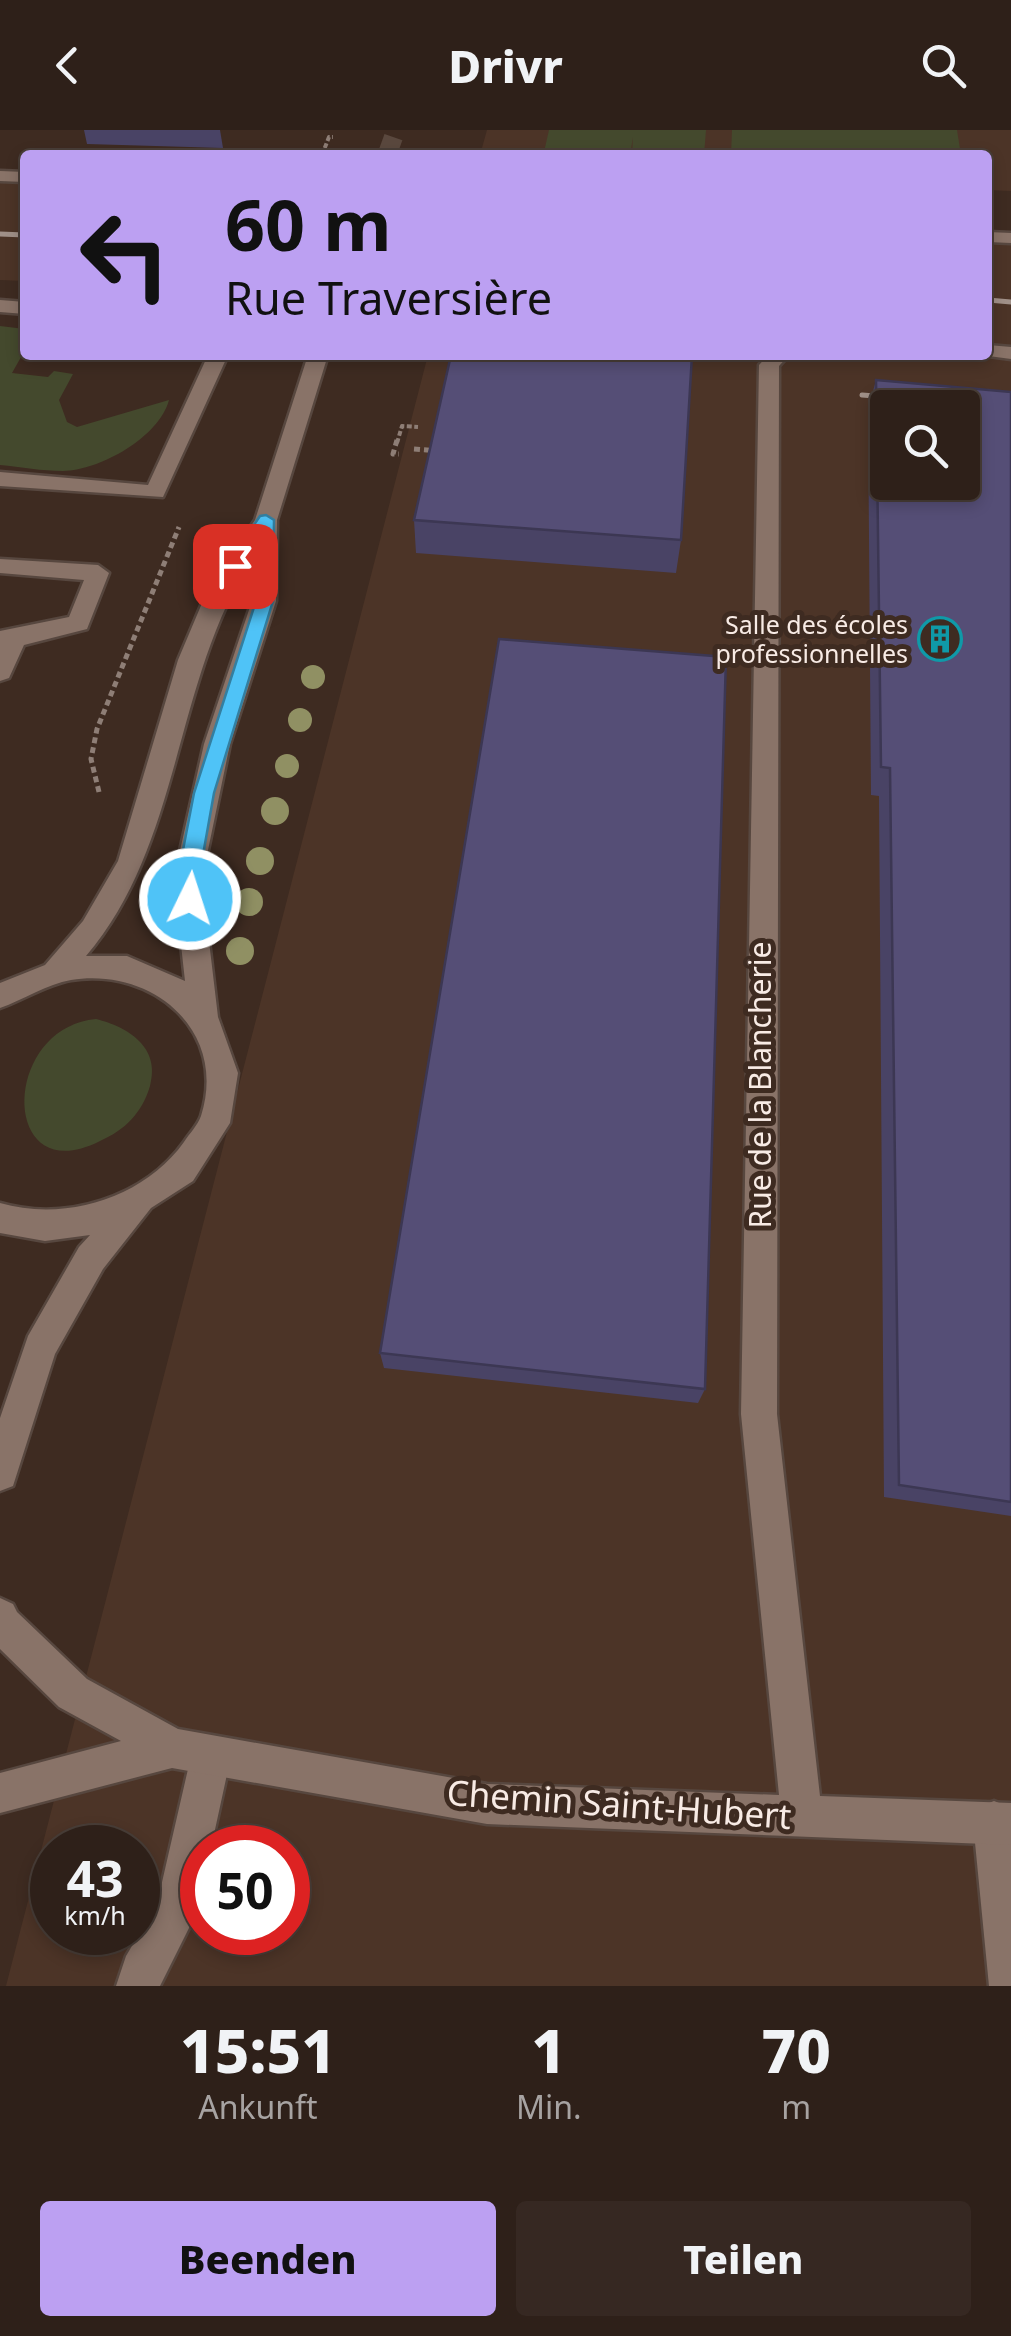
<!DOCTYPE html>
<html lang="de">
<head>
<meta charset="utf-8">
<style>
	:root { --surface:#2e2019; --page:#362822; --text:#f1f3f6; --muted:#a7a3a2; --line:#493e38; --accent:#bca0f2 }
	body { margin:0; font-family:"Noto Sans",sans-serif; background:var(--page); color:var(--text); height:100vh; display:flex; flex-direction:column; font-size:38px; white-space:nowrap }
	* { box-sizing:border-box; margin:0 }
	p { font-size:32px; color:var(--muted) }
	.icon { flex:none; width:55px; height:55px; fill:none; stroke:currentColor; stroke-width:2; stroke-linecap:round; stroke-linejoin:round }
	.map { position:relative; height:1856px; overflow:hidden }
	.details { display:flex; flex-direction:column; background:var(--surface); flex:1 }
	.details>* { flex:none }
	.banner { position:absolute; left:20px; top:20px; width:972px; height:210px; border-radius:10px; box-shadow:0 5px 15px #0003,0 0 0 2px var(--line); background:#bca0f2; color:#111; overflow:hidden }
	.buttons { position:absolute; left:870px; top:260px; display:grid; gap:20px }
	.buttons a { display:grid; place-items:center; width:110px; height:110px; border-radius:10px; background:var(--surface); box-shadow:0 5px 15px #0003,0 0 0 2px var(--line); font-size:50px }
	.speed { position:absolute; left:30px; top:1695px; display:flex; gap:20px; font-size:50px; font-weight:700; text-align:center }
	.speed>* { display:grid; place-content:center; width:130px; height:130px; border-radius:50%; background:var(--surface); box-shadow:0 5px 15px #0003,0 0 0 2px var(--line); line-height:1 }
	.speed small { font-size:25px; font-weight:400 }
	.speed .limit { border:15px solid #d22; background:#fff; color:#111 }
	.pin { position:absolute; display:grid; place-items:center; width:85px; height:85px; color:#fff; margin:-42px; border-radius:20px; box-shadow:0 5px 15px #0006 }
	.me { position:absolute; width:110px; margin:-55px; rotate:4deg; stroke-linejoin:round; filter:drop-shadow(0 0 8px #0008) }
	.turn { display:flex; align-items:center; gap:35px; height:210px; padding:0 40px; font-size:45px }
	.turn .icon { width:130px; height:130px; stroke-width:2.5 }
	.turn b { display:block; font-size:70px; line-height:85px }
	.eta { display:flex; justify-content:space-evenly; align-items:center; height:170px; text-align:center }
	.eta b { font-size:60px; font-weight:800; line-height:70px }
	.cta { display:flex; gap:20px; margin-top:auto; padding:20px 40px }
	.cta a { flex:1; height:115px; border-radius:10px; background:var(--accent); color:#111; font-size:40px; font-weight:800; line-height:115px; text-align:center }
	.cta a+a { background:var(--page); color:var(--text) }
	header { display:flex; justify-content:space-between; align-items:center; height:130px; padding:0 40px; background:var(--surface); font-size:45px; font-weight:800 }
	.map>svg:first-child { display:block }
</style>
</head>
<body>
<header><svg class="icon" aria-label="back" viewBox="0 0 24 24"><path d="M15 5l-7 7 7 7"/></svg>Drivr<svg class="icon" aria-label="search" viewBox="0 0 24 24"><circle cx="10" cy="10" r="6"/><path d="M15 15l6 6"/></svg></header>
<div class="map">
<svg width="1011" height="1856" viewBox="0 0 1011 1856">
	<rect width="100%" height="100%" fill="#3e2b21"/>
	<g fill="#4c3427" fill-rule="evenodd">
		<polygon points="487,0 1011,0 1011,61 988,60 988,25 480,25"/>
		<polygon points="0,46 25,47 25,151 0,150"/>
		<path d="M988 107 1011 108V1856H6L428 225H988ZM888 278H962V352H888ZM52 1718H138V1802H52ZM202 1718H288V1802H202Z"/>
	</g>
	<g fill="#44492d">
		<polygon points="549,0 706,0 704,25 632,25 633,7 630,25 544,22"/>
		<polygon points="732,0 957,0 961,25 731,25"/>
		<path d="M0 196 25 199V220L12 243 48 247 54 241 73 244 59 270 67 292 77 297 169 270C159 307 101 340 63 341 42 341 21 337 0 335Z"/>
		<path d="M96 889C128 897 161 917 150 956 142 983 125 1000 100 1011 0 1062 0 898 96 889Z"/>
	</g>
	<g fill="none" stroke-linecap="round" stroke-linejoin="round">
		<polyline stroke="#5a483e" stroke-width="19" stroke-dasharray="19 9" stroke-linecap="butt" points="387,25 396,0"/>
		<g stroke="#57473f" stroke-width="5">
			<g id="lane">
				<polygon points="0,170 25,172 25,184 0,182"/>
				<polygon points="208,225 228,225 163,367 0,356 0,342 148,355"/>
				<polygon points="0,429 98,435 109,443 87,499 24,515 9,548 0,551 0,501 69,487 84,450 0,443"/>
				<polygon points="211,1606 225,1612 231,1626 211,1718 202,1718 202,1758 197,1782 160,1856 116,1856 126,1826 157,1774 191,1626 197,1612"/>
				<polygon points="994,1671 1009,1677 1011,1683 1011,1856 989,1856 973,1692 979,1677"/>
			</g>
		</g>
		<g stroke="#57473f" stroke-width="5">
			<g id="street">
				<polygon points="0,41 25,42 25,52 0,51"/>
				<polygon points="988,102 1011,103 1011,113 988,112"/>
				<polygon points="988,215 1011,217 1011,229 981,225 988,225"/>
				<polygon points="768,225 789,225 779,236 777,1284 820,1666 1011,1673 1011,1715 487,1694 172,1638 0,1683 0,1643 121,1611 59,1577 0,1519 0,1468 13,1474 17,1482 87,1549 178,1599 487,1654 779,1665 741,1284 759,235"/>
			</g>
		</g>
		<g stroke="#57473f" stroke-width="5">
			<path id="secondary" d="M308 225H328L277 390 276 471 230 614 207 725 204 769 218 887 238 943 230 993 193 1051 151 1078 103 1139 55 1224 13 1356 0 1361V1288L28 1206 79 1117 90 1105 45 1111 0 1103V1073C65 1092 144 1068 184 1012 189 1004 198 995 201 986 228 901 153 837 71 850 47 854 23 870 0 878V853L45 835 83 791 118 731 178 530 208 459 255 390ZM254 426 252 471 204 614 179 725 176 769 185 851 127 826H86C183 713 173 548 254 426Z"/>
		</g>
		<g stroke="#8e7e76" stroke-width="4" stroke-dasharray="5 2.5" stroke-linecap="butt">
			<polyline points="322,25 329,7 333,7"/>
			<polyline points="397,313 402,296 418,297"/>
		</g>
		<g stroke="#8e7e76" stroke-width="5" stroke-dasharray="6 4" stroke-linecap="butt">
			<polyline points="397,310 393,324 399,324"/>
			<polyline points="414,319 438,321"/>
			<polyline points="99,662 91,629 97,599 179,397"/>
		</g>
		<use href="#lane" fill="#897368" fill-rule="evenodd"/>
		<use href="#street" fill="#897368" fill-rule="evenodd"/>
		<use href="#secondary" fill="#897368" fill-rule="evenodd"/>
		<g stroke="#a09088" stroke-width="5">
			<polyline points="0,104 25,105"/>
			<polyline points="988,170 1011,172"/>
			<polyline points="862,265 901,268"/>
		</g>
	</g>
	<g fill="#909063">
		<circle cx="313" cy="547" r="12"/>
		<circle cx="300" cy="590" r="12"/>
		<circle cx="287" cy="636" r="12"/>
		<circle cx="275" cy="681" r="14"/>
		<circle cx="260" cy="731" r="14"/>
		<circle cx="249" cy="772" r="14"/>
		<circle cx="240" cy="821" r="14"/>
	</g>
	<g fill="#494365">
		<polygon points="84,0 220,0 223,18 87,14"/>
		<polygon points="876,250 1011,262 1011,1386 884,1367 879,666 871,665 868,280"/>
		<polygon points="414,390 681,410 676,443 416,423"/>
		<polygon points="380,1223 705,1259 698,1273 384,1238"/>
	</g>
	<g fill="#554e76" stroke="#3c3753" stroke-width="2.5" fill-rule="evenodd">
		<polygon points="451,225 692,225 681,410 414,390"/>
		<path d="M876 250 1011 262V1372L899 1355 890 638 881 637ZM888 278H962V352H888Z"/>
		<polygon points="499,509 726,527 705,1259 380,1223"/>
	</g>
	<polygon fill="#4fc3f7" stroke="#337fa1" stroke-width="2.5" points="266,385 274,390 273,471 214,663 203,725 201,769 190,778 180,769 182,725 194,663 256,471 257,416 241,440 235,442 226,436 260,386"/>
	<defs>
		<g id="building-ring" transform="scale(2.25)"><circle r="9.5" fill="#3e2b21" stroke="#0f9aa8" stroke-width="1.5"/><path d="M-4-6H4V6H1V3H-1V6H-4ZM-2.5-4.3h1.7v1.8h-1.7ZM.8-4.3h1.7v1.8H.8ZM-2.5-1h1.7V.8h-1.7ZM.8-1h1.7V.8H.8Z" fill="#0f9aa8"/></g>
	</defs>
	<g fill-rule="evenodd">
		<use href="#building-ring" x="940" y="509"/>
	</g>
	<g text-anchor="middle" stroke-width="10" stroke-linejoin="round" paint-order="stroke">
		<g font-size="25" fill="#f8ebe5" stroke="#3e2b21" text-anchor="end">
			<text x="908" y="504">Salle des écoles<tspan x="908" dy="29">professionnelles</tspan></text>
		</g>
		<g font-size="30" fill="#f8ebe5" stroke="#3e2b21">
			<text transform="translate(761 955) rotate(-90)" y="10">Rue de la Blancherie</text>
		</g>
		<g font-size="35" fill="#f8ebe5" stroke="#3e2b21">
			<text transform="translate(619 1675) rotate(4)" y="12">Chemin Saint-Hubert</text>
		</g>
	</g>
</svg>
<div class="buttons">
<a><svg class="icon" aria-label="search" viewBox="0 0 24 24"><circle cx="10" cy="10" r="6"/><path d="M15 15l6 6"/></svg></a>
</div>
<div class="speed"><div>43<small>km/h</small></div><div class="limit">50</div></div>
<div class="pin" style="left:235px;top:436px;background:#d93025"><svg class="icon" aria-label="arrive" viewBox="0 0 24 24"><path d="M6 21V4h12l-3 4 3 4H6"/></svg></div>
<svg class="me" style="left:190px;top:769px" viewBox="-20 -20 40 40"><circle r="17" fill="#4fc3f7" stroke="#fff" stroke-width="3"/><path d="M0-11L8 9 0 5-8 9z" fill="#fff"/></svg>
<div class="banner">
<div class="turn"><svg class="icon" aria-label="left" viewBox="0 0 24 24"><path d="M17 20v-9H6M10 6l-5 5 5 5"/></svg><div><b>60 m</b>Rue Traversière</div></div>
</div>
</div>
<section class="details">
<div class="eta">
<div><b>15:51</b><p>Ankunft</p></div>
<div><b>1</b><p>Min.</p></div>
<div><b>70</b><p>m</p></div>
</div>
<div class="cta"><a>Beenden</a><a>Teilen</a></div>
</section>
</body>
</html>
